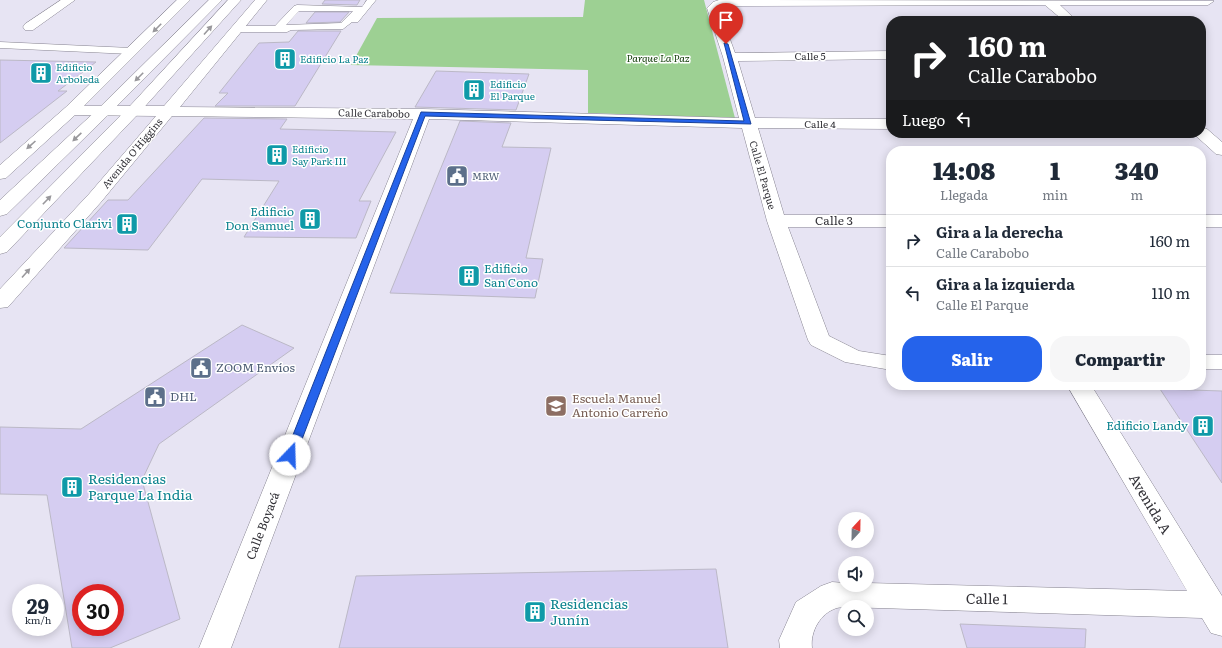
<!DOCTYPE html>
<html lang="es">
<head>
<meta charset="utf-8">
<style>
	:root { --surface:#fff; --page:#f6f6f7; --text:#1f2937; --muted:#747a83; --line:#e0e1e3; --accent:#2563eb }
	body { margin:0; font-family:Literata,serif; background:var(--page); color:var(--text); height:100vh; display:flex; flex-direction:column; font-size:15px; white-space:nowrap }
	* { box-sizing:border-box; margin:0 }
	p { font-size:13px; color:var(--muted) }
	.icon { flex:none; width:22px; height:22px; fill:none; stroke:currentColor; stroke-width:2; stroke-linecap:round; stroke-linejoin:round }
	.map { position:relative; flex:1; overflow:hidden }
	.panel { position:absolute; left:886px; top:146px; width:320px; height:244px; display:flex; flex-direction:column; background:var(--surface); border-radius:16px; box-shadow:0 2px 10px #0003 }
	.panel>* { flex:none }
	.hud { position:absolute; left:886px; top:16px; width:320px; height:122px; border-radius:16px; box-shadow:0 2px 10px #0003; background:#202124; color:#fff; overflow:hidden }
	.needle { width:26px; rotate:22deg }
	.buttons { position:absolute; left:838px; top:512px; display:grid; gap:8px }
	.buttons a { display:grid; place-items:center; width:36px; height:36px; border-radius:50%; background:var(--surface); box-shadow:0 2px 10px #0003; font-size:20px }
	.speed { position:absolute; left:12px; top:584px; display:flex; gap:8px; font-size:20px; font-weight:700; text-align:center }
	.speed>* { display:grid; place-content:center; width:52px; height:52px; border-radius:50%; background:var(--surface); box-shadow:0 2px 10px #0003; line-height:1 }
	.speed small { font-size:10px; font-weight:400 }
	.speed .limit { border:6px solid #d22; background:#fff; color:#111 }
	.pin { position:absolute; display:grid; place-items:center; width:34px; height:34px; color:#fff; margin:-41px -17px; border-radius:50% 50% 50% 0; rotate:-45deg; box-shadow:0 0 4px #0007 }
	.pin .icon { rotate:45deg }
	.me { position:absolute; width:44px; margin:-22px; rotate:21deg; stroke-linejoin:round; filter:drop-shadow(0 0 3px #0008) }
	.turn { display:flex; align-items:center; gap:14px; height:84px; padding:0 16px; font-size:18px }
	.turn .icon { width:52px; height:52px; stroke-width:2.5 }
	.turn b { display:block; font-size:28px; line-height:34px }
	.then { display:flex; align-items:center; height:38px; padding:0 16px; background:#0003; gap:8px; font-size:15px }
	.eta { display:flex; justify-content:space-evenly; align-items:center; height:68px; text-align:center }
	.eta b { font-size:24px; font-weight:800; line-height:28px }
	.button { display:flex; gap:8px; margin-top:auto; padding:8px 16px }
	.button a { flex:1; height:46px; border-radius:16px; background:var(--accent); color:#fff; font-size:16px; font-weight:800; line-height:46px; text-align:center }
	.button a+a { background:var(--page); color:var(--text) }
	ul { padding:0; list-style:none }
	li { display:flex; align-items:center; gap:12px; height:52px; padding:0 16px; border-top:1px solid var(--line) }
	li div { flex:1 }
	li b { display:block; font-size:15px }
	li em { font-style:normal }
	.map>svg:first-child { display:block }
</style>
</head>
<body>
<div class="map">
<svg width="1222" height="648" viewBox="0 0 1222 648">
	<rect width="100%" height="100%" fill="#e7e4f3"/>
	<polygon fill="#9dd093" points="585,0 704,0 735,118 588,113 588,70 351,65 377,18 583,17"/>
	<g fill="#d5cdf1" stroke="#bbb8c6" fill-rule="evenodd">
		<polygon points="325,0 360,0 357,5 322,4"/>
		<polygon points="315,12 349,12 340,22 306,23"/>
		<polygon points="298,31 341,31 295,106 215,106 228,93 219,93 259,43 289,42"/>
		<polygon points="0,60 96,62 58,91 67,91 0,143"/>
		<polygon points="436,71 529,74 516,110 415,107"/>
		<polygon points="204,118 287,119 280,129 396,132 359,201 371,201 356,238 244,237 279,181 202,179 148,250 64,248 108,200 128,200"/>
		<polygon points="460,121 511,123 502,147 551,148 526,258 543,259 535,298 390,293"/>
		<path d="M242 325 294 348 159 444 142 480 180 619 110 648H72L47 495 0 494V427L81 429ZM81 593H115V627H81Z"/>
		<polygon points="1160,389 1222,391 1222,483"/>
		<polygon points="716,569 728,648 339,648 356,576"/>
		<polygon points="960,624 1086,629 1085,648 967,648"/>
	</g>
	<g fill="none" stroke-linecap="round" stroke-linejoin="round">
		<g stroke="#878491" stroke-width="1">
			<g id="service">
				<path d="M367 0H376L358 22H352L343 29 291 30 287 32H236L231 29 236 26H275L294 6 297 5 362 7ZM299 11H353L341 23 286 25Z"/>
				<polygon points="0,42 131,48 136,51 131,54 0,48"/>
			</g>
		</g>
		<g stroke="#878491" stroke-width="1">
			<g id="minor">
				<polygon points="61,0 75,0 33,30 25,30 23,27 25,24"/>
				<polygon points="177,0 190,0 84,106 164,106 255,0 267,0 180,107 423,109 739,118 723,57 707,8 713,2 719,0 1214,1 1208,5 1060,5 1077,21 1064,21 1045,5 726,6 719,9 735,53 891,51 891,59 738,61 755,118 891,119 891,129 758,128 784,215 891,215 891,227 788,227 829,336 859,351 891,356 891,370 845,362 811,345 808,340 767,221 742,128 429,119 231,648 199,648 413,119 172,116 101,202 8,307 0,308 0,289 89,194 156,116 75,115 6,178 0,179 0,165 66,107"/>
				<polygon points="1201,127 1207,129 1222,142 1222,155 1216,154 1195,135 1194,133 1201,133"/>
				<rect x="1201" y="215" width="21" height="12"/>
				<rect x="1201" y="355" width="21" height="14"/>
				<path d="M1067 385H1091L1222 596V636L1211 633 1202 618 845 607C843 608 840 607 837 608 820 613 810 632 812 648H780L779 640 796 602 821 586 832 582 845 583V585H867V583L1187 591Z"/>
			</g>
		</g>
		<g stroke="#878491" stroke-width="1">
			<g id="secondary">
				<polygon points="209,0 222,0 110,113 7,214 0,216 0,200 100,107"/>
				<polygon points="228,0 241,0 139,113 7,252 0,254 0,237 129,107"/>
			</g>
		</g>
		<use href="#service" fill="#fff" fill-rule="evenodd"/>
		<use href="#minor" fill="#fff" fill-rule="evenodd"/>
		<use href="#secondary" fill="#fff" fill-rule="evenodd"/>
	</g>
	<defs><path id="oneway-solid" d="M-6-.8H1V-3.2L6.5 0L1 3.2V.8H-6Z"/></defs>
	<g fill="#99989c">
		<use href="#oneway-solid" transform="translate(157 28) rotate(135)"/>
		<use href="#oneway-solid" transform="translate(208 30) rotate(-48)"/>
		<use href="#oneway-solid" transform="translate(139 77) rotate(135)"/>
		<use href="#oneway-solid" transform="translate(77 137) rotate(137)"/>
		<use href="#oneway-solid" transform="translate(31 145) rotate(138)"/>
		<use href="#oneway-solid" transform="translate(47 200) rotate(-46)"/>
		<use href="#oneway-solid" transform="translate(26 273) rotate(-48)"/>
	</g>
	<polygon fill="#2563eb" stroke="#184099" points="724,43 728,44 751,124 425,116 296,455 294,458 286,458 285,455 421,112 744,121"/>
	<defs>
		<g id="building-square" transform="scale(1.15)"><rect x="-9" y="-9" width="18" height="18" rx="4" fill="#0f9aa8" stroke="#fff"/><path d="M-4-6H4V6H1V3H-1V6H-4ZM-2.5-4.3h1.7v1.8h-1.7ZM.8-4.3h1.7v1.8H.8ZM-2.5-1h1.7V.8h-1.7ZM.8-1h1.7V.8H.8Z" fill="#fff"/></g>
		<g id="civic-square" transform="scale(1.15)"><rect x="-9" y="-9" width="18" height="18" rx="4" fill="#5c6f8a" stroke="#fff"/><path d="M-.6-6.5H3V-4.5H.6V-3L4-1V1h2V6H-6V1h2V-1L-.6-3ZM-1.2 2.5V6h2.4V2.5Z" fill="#fff"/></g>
		<g id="school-square" transform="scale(1.15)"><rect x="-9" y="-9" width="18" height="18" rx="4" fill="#8d6e63" stroke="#fff"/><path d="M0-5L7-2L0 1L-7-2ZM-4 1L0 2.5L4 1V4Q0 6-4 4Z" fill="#fff"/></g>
	</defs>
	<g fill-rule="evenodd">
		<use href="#building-square" x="285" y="59"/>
		<use href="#building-square" x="41" y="73"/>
		<use href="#building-square" x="474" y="90"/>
		<use href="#building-square" x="277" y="155"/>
		<use href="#civic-square" x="457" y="176"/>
		<use href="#building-square" x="310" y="219"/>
		<use href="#building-square" x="127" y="224"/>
		<use href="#building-square" x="469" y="276"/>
		<use href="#civic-square" x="201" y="368"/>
		<use href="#civic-square" x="155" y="397"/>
		<use href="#school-square" x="556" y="406"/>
		<use href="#building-square" x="1203" y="426"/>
		<use href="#building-square" x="72" y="487"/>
		<use href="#building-square" x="535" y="612"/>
	</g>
	<g text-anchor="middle" stroke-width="3" stroke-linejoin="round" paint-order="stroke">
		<g font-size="10" fill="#333238" stroke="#fff">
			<text x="810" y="60">Calle 5</text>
			<text transform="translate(374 113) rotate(1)" y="4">Calle Carabobo</text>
			<text x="820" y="128">Calle 4</text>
			<text transform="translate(132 153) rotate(-50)" y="4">Avenida O'Higgins</text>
			<text transform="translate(763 175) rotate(74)" y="4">Calle El Parque</text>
		</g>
		<g font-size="10" font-style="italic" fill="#103b06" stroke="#fff">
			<text x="658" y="62">Parque La Paz</text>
		</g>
		<g font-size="10" fill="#0d838f" stroke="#fff" text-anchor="start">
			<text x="300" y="63">Edificio La Paz</text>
			<text x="56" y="71">Edificio<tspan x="56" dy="12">Arboleda</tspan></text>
			<text x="490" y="88">Edificio<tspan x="490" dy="12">El Parque</tspan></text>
			<text x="292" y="153">Edificio<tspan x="292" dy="12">Say Park III</tspan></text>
		</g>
		<g font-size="10" fill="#4e5e75" stroke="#fff" text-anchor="start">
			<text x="472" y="180">MRW</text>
		</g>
		<g font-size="12" fill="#0d838f" stroke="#fff" text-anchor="end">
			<text x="294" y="216">Edificio<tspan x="294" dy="14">Don Samuel</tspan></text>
			<text x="112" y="228">Conjunto Clarivi</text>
			<text x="484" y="273" text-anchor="start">Edificio<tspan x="484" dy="14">San Cono</tspan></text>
			<text x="1188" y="430">Edificio Landy</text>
		</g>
		<g font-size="12" fill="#333238" stroke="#fff">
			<text x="834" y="225">Calle 3</text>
			<text transform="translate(263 526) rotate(-69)" y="4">Calle Boyacá</text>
		</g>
		<g font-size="12" fill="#4e5e75" stroke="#fff" text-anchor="start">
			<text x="216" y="372">ZOOM Envíos</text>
			<text x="170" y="401">DHL</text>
		</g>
		<g font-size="12" fill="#785e54" stroke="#fff" text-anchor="start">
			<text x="572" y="403">Escuela Manuel<tspan x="572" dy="14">Antonio Carreño</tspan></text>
		</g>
		<g font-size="14" fill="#0d838f" stroke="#fff" text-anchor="start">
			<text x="88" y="484">Residencias<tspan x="88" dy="16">Parque La India</tspan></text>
			<text x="550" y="609">Residencias<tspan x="550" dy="16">Junín</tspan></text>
		</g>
		<g font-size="14" fill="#333238" stroke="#fff">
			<text transform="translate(1150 504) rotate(59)" y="5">Avenida A</text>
			<text transform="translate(987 599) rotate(1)" y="5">Calle 1</text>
		</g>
	</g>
</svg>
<div class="buttons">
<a><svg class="needle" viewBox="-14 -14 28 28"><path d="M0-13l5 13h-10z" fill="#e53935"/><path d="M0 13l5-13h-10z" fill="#747a83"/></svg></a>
<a><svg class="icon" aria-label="sound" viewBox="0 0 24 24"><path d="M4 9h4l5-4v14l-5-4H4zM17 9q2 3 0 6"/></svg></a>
<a><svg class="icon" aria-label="search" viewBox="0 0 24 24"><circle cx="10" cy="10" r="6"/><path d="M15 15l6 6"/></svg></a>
</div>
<div class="speed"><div>29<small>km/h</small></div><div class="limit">30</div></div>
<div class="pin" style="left:726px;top:44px;background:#d93025"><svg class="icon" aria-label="arrive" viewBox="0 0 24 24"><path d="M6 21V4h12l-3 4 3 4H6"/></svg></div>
<svg class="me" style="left:290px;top:455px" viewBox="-20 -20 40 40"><circle r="19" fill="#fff"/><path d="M0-13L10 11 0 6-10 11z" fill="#2563eb"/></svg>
<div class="hud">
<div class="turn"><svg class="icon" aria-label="right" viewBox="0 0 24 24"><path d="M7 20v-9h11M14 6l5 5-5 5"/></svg><div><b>160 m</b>Calle Carabobo</div></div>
<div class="then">Luego<svg class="icon" aria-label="left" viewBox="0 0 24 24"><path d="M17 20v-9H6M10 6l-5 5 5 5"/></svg></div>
</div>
<section class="panel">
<div class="eta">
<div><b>14:08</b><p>Llegada</p></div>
<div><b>1</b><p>min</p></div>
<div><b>340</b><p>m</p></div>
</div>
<ul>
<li><svg class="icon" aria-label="right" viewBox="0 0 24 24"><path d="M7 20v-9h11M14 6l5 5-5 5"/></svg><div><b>Gira a la derecha</b><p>Calle Carabobo</p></div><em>160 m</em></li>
<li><svg class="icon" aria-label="left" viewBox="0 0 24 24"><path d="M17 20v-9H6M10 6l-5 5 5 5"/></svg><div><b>Gira a la izquierda</b><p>Calle El Parque</p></div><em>110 m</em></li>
</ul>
<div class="button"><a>Salir</a><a>Compartir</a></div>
</section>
</div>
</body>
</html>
